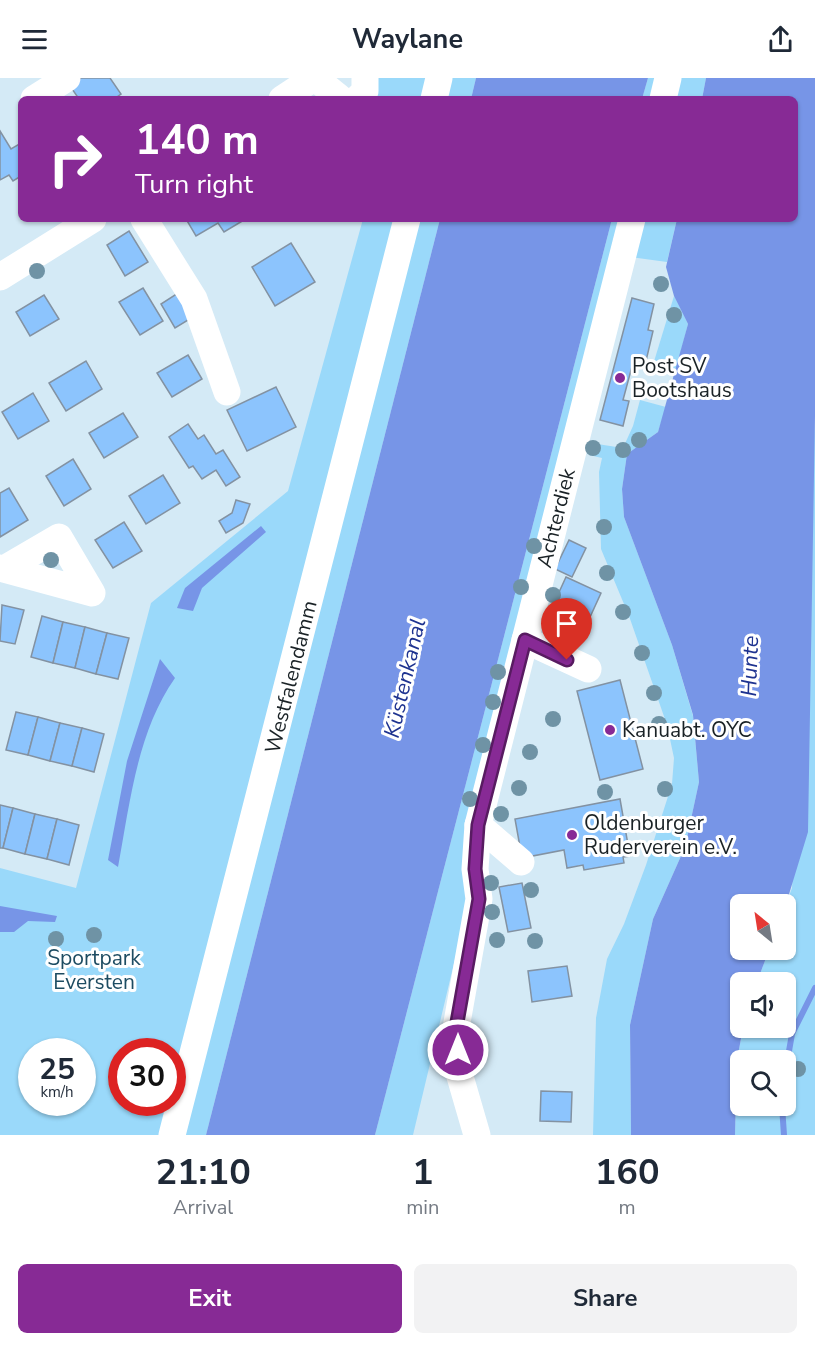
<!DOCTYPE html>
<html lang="en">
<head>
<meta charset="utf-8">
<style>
	:root { --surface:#fff; --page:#f2f2f3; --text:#1f2937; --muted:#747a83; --accent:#872a95 }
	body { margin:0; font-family:"Nunito Sans",sans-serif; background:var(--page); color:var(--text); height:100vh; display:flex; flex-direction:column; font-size:22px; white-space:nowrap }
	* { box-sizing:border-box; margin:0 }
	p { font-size:20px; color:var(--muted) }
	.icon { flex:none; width:33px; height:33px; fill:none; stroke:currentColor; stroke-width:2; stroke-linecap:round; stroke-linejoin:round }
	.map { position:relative; height:1057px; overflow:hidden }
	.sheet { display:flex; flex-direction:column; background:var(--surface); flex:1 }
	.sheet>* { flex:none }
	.hud { position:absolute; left:18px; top:18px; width:780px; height:126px; border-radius:9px; box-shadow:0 2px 4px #0004; background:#872a95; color:#fff; overflow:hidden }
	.needle { width:39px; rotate:330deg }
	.fabs { position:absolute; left:730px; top:816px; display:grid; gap:12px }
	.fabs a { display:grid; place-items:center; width:66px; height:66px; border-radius:9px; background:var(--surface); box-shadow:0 2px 4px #0004; font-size:30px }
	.speed { position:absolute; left:18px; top:960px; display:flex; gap:12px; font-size:30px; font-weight:700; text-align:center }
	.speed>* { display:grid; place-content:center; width:78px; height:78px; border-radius:50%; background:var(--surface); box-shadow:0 2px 4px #0004; line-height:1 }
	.speed small { font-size:15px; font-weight:400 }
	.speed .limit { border:9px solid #d22; background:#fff; color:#111 }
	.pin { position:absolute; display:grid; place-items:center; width:51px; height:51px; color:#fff; margin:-62px -26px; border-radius:50% 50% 50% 0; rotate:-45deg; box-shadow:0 0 6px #0007 }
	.pin .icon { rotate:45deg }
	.me { position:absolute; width:66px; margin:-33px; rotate:0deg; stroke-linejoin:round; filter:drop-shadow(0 0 4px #0008) }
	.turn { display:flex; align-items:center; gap:21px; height:126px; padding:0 18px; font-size:27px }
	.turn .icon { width:78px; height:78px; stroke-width:2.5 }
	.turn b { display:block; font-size:42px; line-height:51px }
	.eta { display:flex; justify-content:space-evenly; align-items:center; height:102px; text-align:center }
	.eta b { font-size:36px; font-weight:700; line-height:42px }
	.action { display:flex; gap:12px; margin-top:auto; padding:12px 18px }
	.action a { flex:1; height:69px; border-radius:9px; background:var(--accent); color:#fff; font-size:24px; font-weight:700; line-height:69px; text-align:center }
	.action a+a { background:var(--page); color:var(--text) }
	header { display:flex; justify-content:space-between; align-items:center; height:78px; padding:0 18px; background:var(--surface); font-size:27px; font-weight:700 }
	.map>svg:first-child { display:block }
</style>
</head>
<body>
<header><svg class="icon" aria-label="menu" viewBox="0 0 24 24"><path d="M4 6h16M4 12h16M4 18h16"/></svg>Waylane<svg class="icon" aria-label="share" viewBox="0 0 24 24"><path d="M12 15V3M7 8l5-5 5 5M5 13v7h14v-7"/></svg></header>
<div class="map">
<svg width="815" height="1057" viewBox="0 0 815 1057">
	<rect width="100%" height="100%" fill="#d4eaf6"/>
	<g fill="#9ad9fa" fill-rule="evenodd">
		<polygon points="377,0 476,0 471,21 373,21"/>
		<polygon points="648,0 706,0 702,21 642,21"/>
		<path d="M363 141H440L206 1057H0V790L76 810 151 525 288 413ZM32 974H82V1024H32ZM122 974H172V1024H122Z"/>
		<polygon points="612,141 677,141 667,184 623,178 413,1057 375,1057"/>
		<polygon points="674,218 688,246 675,296 652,290"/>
		<polygon points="640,322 666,329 658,354 627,376 622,411 624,439 672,567 693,638 699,704 685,769 653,841 630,947 631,1057 593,1057 596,940 607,881 624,846 646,787 672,706 674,680 667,647 629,538 601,471 599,394 602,380 589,377 591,365 623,370 633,348"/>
		<path d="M815 338V1057H735L737 982 743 950H786V904H757L769 872H786V826L792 810ZM741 982H786V1028H741Z"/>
	</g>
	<g fill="#7795e7">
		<polygon points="476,0 648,0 642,21 471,21"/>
		<polygon points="706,0 815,0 815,338 808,754 786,826 741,826 741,872 769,872 757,904 741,904 743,950 737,982 735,1057 631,1057 630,947 653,841 685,769 699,704 693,637 672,567 624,439 622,411 627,376 658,354 688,246 674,218 666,189 677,141 795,141 795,21 702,21"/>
		<polygon points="440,141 612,141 375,1057 206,1057"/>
		<polygon points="261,448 266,454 202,510 193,533 177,530 185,510"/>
		<path d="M160 581 175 600C137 654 130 725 118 789L108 782 127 683Z"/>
		<polygon points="0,828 57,838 55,844 28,843 14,854 0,854"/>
	</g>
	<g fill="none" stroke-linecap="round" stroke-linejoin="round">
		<g stroke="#7795e7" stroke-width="6">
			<polyline points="786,990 792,956 815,910"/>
			<polyline points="782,1028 784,1057"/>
		</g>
	</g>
	<g fill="#8cc4fd" stroke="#8392a2" stroke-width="1.5">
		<polygon points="81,0 110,0 121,16 114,21 79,21 70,8"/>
		<polygon points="0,53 11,71 21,65 21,98 13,103 9,97 0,102"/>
		<polygon points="186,141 244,141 244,142 224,154 218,145 196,158"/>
		<polygon points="129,153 148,184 125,198 107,167"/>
		<polygon points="291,165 315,204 275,228 252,189"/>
		<polygon points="143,210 163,243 140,257 119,224"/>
		<polygon points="178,215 193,239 175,250 161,226"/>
		<polygon points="44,217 59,241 30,258 16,234"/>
		<polygon points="632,220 654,226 648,252 653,253 646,283 634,281 623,322 629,323 623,348 600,342"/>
		<polygon points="188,277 202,301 172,319 157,295"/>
		<polygon points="86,283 102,311 66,333 49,305"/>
		<polygon points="276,309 296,349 247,373 227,332"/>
		<polygon points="33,315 49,343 18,361 2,334"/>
		<polygon points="123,335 138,359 104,380 89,355"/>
		<polygon points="188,346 198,361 204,357 216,376 223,372 240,399 226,408 216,392 202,401 193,388 189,390 169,359"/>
		<polygon points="73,381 91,411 64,428 46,398"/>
		<polygon points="163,397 180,425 146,446 129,418"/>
		<polygon points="9,410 28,442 0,459 0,415"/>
		<polygon points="236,422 250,426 243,445 226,455 219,443 232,435"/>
		<polygon points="124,444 142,473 113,490 95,462"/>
		<polygon points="569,462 586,470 572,499 555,491"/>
		<polygon points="566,499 601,515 585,550 550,534"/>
		<polygon points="2,527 24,532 15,566 0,563"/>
		<polygon points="42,538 63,544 53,585 31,579"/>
		<polygon points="63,544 85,549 75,590 53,585"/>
		<polygon points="85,549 107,555 96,596 75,590"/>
		<polygon points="107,555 129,560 118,601 96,596"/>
		<polygon points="620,602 643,691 600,702 577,613"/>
		<polygon points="16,634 38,639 28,677 6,672"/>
		<polygon points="38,639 60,645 50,683 28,677"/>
		<polygon points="60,645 82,650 72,688 50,683"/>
		<polygon points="82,650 104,656 94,694 72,688"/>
		<polygon points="620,721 630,778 623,779 624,785 584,792 583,787 567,790 564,772 522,780 515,741"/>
		<polygon points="0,727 13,730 3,770 0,770"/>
		<polygon points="13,730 35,736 25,776 3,770"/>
		<polygon points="35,736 57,741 47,781 25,776"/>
		<polygon points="57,741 79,747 69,787 47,781"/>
		<polygon points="522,805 531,850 508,854 499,809"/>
		<polygon points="567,888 572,918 532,924 528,893"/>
		<polygon points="541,1013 572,1014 571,1044 540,1043"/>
	</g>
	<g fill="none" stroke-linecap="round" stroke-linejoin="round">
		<g stroke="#fff" stroke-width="27">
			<polyline points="315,0 341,21"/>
			<polyline points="34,21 67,0"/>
			<polyline points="282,21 314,0"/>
			<polyline points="357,21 365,13 365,0"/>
			<polyline points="434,21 439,0"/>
			<polyline points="663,21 668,0"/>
			<polyline points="144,141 194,221 227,314"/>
			<polyline points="0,199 93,141"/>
			<polyline points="0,490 92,515 59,459 4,491"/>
			<polyline points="525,562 588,591"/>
			<polyline points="478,747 521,784"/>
			<polyline points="172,1057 407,141"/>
			<polyline points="477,1057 459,995 456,950 479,821 475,791 478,747 632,141"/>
		</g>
	</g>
	<g fill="#6f93a5">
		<circle cx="37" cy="193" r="8"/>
		<circle cx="661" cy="206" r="8"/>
		<circle cx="674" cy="237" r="8"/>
		<circle cx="639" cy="362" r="8"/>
		<circle cx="593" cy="370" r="8"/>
		<circle cx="623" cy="372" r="8"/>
		<circle cx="604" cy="449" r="8"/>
		<circle cx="534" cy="468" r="8"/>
		<circle cx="51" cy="482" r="8"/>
		<circle cx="607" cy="495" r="8"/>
		<circle cx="521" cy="509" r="8"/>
		<circle cx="553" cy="517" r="8"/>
		<circle cx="623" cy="534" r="8"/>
		<circle cx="642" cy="575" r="8"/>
		<circle cx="498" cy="594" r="8"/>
		<circle cx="654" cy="615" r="8"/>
		<circle cx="493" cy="624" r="8"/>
		<circle cx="553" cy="641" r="8"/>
		<circle cx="659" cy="646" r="8"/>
		<circle cx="483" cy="667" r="8"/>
		<circle cx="530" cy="674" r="8"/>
		<circle cx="519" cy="710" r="8"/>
		<circle cx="665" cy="711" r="8"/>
		<circle cx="605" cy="714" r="8"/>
		<circle cx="470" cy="721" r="8"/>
		<circle cx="501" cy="736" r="8"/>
		<circle cx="491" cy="805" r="8"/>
		<circle cx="531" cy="812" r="8"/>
		<circle cx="492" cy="834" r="8"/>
		<circle cx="94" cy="857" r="8"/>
		<circle cx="56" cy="861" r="8"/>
		<circle cx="497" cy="862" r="8"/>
		<circle cx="535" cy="863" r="8"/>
		<circle cx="798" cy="991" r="8"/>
	</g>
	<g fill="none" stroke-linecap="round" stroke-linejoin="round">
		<g stroke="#581b61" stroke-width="15">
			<polyline id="route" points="458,972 456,950 479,821 475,791 478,747 525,562 567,582"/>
		</g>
		<use href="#route" stroke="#872a95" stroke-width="10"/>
	</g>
	<g fill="#872a95" stroke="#fff" stroke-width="2">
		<circle cx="620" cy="300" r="6"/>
		<circle cx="610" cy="652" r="6"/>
		<circle cx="572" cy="757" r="6"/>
	</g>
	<g text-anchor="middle" stroke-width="6" stroke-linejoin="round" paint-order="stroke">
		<g font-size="21" fill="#1a2226" stroke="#fff" text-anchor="start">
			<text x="632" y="295">Post SV<tspan x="632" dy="24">Bootshaus</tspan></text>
			<text x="622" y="659">Kanuabt. OYC</text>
			<text x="584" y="752">Oldenburger<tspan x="584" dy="24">Ruderverein e.V.</tspan></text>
		</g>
		<g font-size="21" fill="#1a2226" stroke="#fff">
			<text transform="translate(556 440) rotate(-76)" y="7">Achterdiek</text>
			<text transform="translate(291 599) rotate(-76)" y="7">Westfalendamm</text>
		</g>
		<g font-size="21" fill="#1d4c62" stroke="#fff">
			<text x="94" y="887">Sportpark<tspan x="94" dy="24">Eversten</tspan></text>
		</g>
		<g font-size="22" font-style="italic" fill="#1e3390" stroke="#fff">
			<text transform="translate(749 588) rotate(-88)" y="8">Hunte</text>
			<text transform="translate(404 600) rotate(-77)" y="8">Küstenkanal</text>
		</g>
	</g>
</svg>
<div class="fabs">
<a><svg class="needle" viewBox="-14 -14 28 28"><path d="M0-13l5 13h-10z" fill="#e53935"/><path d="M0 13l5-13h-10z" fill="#747a83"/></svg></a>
<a><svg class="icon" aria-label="sound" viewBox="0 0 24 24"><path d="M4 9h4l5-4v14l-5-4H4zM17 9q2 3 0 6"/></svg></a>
<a><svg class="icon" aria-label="search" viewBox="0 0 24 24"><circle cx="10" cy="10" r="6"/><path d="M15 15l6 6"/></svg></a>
</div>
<div class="speed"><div>25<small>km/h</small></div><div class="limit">30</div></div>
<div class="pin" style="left:567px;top:582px;background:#d93025"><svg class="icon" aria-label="arrive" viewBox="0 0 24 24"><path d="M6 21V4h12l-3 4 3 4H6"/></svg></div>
<svg class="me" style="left:458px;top:972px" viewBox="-20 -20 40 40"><circle r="17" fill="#872a95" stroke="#fff" stroke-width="3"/><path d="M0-11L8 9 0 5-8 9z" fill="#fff"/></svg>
<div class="hud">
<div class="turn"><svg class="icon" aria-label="right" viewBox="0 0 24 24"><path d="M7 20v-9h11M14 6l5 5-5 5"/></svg><div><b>140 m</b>Turn right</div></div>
</div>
</div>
<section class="sheet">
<div class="eta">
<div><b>21:10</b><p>Arrival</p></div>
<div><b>1</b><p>min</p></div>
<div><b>160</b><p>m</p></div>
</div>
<div class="action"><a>Exit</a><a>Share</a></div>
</section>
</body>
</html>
